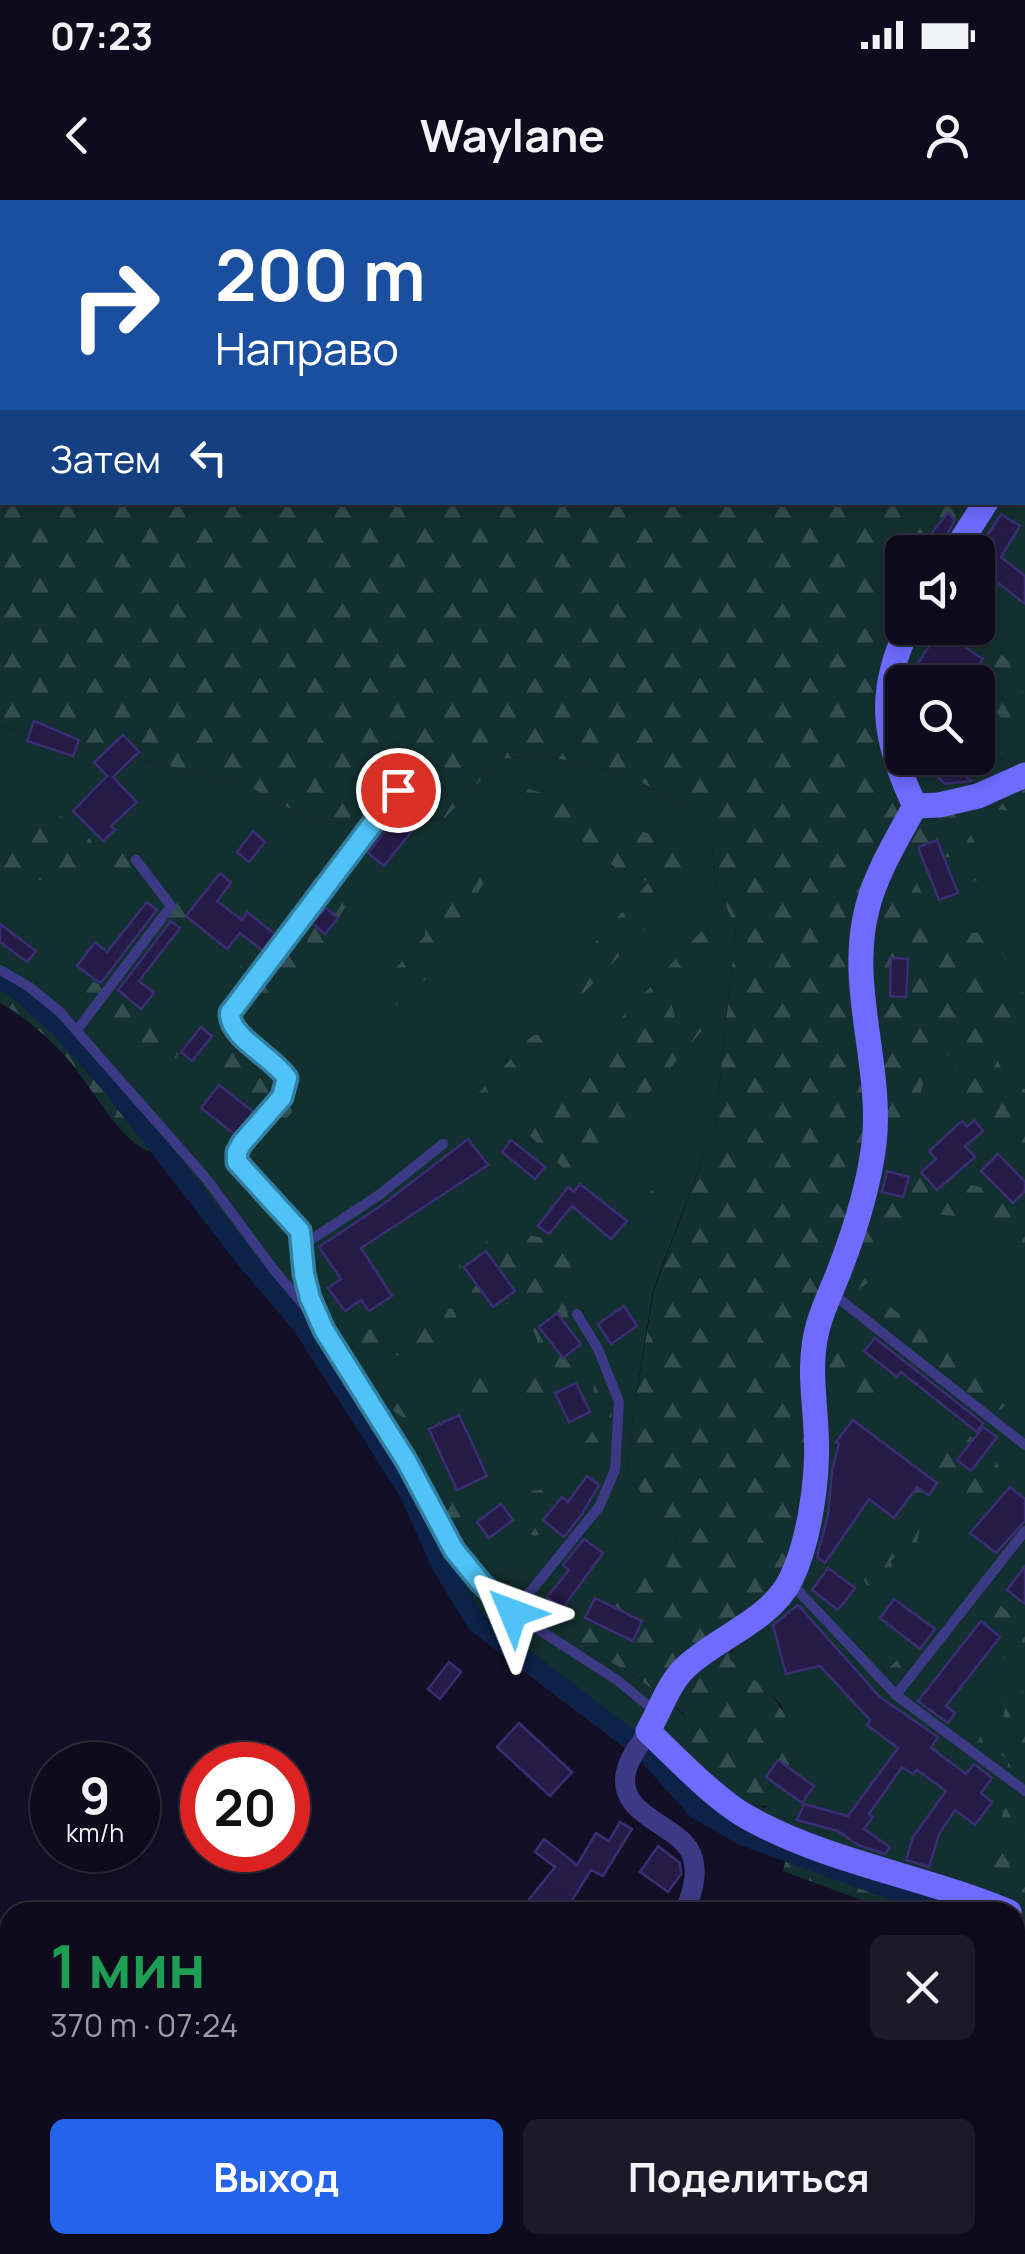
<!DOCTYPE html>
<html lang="ru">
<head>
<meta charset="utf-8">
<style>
	:root { --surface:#0e0b1c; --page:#1c1929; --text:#f1f3f6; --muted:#9b9ba3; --line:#2e2b3b; --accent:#2563eb }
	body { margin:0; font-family:Manrope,sans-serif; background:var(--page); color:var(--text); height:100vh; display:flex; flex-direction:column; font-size:38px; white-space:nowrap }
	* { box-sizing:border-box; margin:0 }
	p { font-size:32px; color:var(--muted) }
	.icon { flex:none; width:55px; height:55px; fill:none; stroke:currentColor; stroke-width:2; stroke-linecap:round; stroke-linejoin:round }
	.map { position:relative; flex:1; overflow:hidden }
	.side { position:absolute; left:0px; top:1702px; width:1025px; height:352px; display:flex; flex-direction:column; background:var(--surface); border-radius:30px 30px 0 0; box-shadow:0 5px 15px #0003,0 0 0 2px var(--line) }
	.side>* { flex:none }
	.hud { position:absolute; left:0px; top:0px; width:1025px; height:305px; box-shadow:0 5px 15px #0003,0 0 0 2px var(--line); background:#1a4fa0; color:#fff; overflow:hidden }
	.buttons { position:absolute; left:885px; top:335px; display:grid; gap:20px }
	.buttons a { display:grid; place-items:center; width:110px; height:110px; border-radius:15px; background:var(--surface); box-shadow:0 5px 15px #0003,0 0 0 2px var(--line); font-size:50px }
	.speed { position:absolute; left:30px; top:1542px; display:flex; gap:20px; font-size:50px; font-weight:700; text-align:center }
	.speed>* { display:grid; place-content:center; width:130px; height:130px; border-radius:50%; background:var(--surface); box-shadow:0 5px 15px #0003,0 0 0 2px var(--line); line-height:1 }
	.speed small { font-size:25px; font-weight:400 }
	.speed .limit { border:15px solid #d22; background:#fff; color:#111 }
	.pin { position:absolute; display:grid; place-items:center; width:85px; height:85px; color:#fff; margin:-42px; border:5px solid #fff; border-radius:50%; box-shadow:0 2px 10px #0007 }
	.me { position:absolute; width:110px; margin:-55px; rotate:314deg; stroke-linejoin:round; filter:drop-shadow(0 0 8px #0008) }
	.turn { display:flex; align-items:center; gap:35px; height:210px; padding:0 50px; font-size:45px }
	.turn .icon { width:130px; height:130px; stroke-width:2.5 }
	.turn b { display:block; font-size:70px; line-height:85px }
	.then { display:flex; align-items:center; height:95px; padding:0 50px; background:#0003; gap:20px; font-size:38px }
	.round { display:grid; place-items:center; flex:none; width:105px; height:105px; border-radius:15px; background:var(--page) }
	.headline { display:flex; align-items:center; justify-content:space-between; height:170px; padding:0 50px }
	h1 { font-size:60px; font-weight:700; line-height:75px; color:#1e9e55 }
	.primary-button { display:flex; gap:20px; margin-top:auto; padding:20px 50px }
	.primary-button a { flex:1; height:115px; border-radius:15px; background:var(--accent); color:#fff; font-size:40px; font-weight:700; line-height:115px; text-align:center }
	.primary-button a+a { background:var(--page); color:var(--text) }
	.status { display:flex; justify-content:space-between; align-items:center; height:70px; padding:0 50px; background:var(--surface); direction:ltr }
	.status svg { height:28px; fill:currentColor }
	header { display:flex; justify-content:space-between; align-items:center; height:130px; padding:0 50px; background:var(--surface); font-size:45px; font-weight:700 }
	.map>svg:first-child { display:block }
</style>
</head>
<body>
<div class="status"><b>07:23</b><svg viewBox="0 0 49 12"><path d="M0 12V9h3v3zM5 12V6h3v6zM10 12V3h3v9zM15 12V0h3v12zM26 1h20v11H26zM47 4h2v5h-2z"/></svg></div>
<header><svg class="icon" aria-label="back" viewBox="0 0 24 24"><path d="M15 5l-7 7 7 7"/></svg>Waylane<svg class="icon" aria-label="person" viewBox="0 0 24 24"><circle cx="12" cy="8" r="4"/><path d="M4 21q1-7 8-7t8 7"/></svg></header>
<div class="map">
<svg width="1025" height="2054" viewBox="0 0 1025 2054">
	<defs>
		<pattern id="forest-firs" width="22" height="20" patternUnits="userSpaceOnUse" patternTransform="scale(2.5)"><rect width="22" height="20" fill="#12302f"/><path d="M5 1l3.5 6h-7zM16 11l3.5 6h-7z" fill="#344d4e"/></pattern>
	</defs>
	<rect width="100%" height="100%" fill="#130f26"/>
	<g fill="#12302f" fill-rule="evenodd">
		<polygon points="0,0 1025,0 1025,132 1022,2 2,2 0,203"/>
		<path d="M1025 251V1719L815 1660 742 1635 697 1609 645 1551 477 1423 443 1367 408 1290 303 1126 245 1059 109 882 0 780V526L245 584 317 623 444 619 500 559 542 555 625 574 686 606 712 644 714 679 736 729 715 926 653 1090 634 1209 627 1275 678 1340 664 1371 585 1451 627 1470 684 1515 690 1546 741 1599 764 1608 772 1605 766 1591 798 1555 780 1503 730 1460 817 1154 884 537 906 428H978V352H956L988 303 1022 302ZM902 482H978V558H902Z"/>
	</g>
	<g fill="url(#forest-firs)">
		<polygon points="0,0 728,0 728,2 2,2 0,65"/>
		<path d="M0 203H2V302L988 303 956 352H902V428L884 537 918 603 858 748 875 930 822 1120 811 1333 732 1446 730 1459C769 1493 787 1501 798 1555L766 1591 773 1605C746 1614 702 1570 691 1547 686 1538 686 1524 684 1514L627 1470 585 1451 574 1437 630 1375 664 1371 678 1340 627 1275 634 1209 654 1090 715 926 736 729 714 679 712 644 686 606 625 574 542 555 500 559 444 619 317 623 245 584 0 526Z"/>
		<polygon points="1025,343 1025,434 1009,407 1019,355"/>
		<path d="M996 452C1025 465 1025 504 1025 535L1000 556 978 567 954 558H978V545L989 548 1001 534 1000 517 981 487 986 461Z"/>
		<path d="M1025 582V620C1006 607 996 607 976 617L971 634 986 670 981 682 969 679 951 657 918 661C903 648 908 635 919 622Z"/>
		<path d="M519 586C546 593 567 604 592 614 622 626 661 633 685 655L688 677 675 698 574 803 560 799 559 783 649 682 616 668 574 635 523 601Z"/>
		<path d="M46 613C65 614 82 628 93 643L92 654C86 659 80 666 73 670 53 683 9 677 2 700 0 709 1 723 0 733V638L15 626Z"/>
		<polygon points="525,622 474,698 466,720 425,780 394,807 381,804 377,799 388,777 425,736 426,717 442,710"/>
		<polygon points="125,637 131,665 139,676 141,686 129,694 117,689 107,674 109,658 118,640"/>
		<path d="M354 641 359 647 365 673 318 753 291 788 282 811 266 827 247 821C234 799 227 790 240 766 267 758 321 668 339 642Z"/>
		<path d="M168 671C186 682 191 714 193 734L185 738 179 736C166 714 148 696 161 672Z"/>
		<path d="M904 671 916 680 934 723 954 736 997 729 1012 735 1021 752 1018 762 1008 761 999 749 993 750 988 761C999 775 1013 780 1025 794V823L998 842C993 866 1006 877 1025 889V952L977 911 953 907 949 892 956 864 947 853 935 854C916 886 922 929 886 951L880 944 868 738 892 673Z"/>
		<polygon points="719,721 717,734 671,803 678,826 689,823 708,805 714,808 716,814 605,945 579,969 563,968 529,935 536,911 710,722"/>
		<path d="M0 771 59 814 162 935 148 951C122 942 90 886 72 864 57 845 21 813 0 803Z"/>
		<path d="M87 780 112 788 183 829 187 839 176 858 169 861 138 850 123 836C121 807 88 812 82 785Z"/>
		<path d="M534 835H538L544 844C532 867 508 871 492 890L493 908 487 921H472L466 907C475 894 484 889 494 878 508 864 518 847 534 835Z"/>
		<path d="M224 838C253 850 277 876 295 900V908L287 918 276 919 211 858V850Z"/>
		<path d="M258 953C275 960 289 978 298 993L294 1004 287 1001 252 961 254 955Z"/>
		<path d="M900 968 988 989 1025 977V1055L1009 1026C978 1017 948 1017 917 1010 912 1013 906 1015 902 1019 880 1041 891 1078 850 1093L845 1083 859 1054 879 983Z"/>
		<polygon points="662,985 671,986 672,997 656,1010 652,1023 639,1024 630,1013 636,1001"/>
		<path d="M515 1032C541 1039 566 1039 589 1051L591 1062 581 1078 567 1113C588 1152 578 1171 554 1204 541 1207 534 1201 522 1201 500 1202 497 1211 474 1199L469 1188 473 1179 483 1176 508 1189C526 1183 533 1175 541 1159 538 1138 530 1115 513 1103L468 1113 460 1105C461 1093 456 1076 460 1064 466 1050 501 1033 515 1032Z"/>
		<path d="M872 1093 997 1188 1004 1185 1025 1149V1185L1001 1210C956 1203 892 1137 858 1105L861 1095Z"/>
		<path d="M432 1106 453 1109 459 1123C448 1139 429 1152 409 1155 400 1156 392 1154 383 1157 385 1181 414 1193 416 1217L406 1220 394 1211 360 1147 364 1133 372 1128 390 1135H403L417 1116Z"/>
		<path d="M836 1138 849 1144C854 1168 872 1171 877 1185 880 1194 874 1209 872 1219L879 1227 932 1258C947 1253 954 1248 957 1232L964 1231C991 1255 1022 1273 982 1304L940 1301 923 1309C918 1323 921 1335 915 1348L898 1354 891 1361 895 1382 885 1391 867 1385 856 1368C868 1343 899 1332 905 1304L880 1281 826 1162 829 1148Z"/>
		<path d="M600 1184 612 1209 608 1273 544 1334 534 1336 524 1330 519 1313 522 1299 532 1291 559 1287 573 1276C572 1248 587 1247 595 1225 600 1211 592 1199 594 1185Z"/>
		<path d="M442 1283 450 1284 469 1310 473 1326 470 1332 462 1333C445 1320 442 1303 442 1283Z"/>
		<path d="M994 1401C1007 1407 1011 1422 1025 1425V1469L1005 1458 988 1418V1407Z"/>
		<polygon points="905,1452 916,1457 905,1482 891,1481 887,1470"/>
		<polygon points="995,1477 1008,1477 1025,1494 1025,1636 1010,1652 1009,1675 1025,1688 1025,1708 995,1686 986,1669 989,1648 1005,1608 1008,1560 999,1553 981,1549 977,1543 981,1535 1003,1523 1005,1506 989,1491"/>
		<polygon points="791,1636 1009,1712 894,1712 783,1671"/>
		<polygon points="1015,1715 1025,1719 1025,1775 1015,1770"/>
	</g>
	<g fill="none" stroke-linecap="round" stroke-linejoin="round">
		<g stroke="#0c2248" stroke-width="20">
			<polyline points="0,780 13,785 60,827 109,882 246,1059 303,1126 408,1290 443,1368 477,1423 645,1551 697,1609 742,1635 953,1712"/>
			<polyline points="1015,1734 1025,1740"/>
		</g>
	</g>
	<g fill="#241b47" stroke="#3b2d73" stroke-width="2.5">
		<polygon points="948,313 955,320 938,350 926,340"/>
		<polygon points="1001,314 1020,326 1001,357 1025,376 1025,404 978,367 978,361 993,340 987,336"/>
		<polygon points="930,428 936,428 983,459 967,482 931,482 913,471 931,443 923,437"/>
		<polygon points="34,521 79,540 73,556 27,541"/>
		<polygon points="123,535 139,552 113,577 137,602 111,626 115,630 103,641 73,611 107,576 94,562"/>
		<polygon points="917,558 945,558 971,581 945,584"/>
		<polygon points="411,599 427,612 384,666 368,653"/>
		<polygon points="253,631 265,642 249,662 237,652"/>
		<polygon points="937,640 958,693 939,700 918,647"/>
		<polygon points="220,673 231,683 217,701 242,720 247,712 276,735 263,751 240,733 227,749 186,716"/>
		<polygon points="147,702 157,710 104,779 100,783 77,766 95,742 107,752"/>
		<polygon points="326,708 338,718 325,734 312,723"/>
		<polygon points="171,721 180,728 139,781 154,793 141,809 118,790"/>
		<polygon points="0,724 36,751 27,762 0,742"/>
		<polygon points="891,758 908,759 906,797 890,796"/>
		<polygon points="201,827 212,836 192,861 181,852"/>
		<polygon points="219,885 256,914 237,936 201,908"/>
		<polygon points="974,920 983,931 965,946 975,957 937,990 921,972 936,959 929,951 962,921 967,927"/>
		<polygon points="468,939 488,965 361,1048 392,1096 369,1111 361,1100 345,1111 328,1088 341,1079 319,1047 382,1005"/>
		<polygon points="511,940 545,967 535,979 502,952"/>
		<polygon points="998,954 1025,982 1025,991 1013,1003 981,971"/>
		<polygon points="887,971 909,977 903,997 882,992"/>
		<polygon points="580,984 627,1021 611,1039 572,1006 549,1034 538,1026 568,987 574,992"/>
		<polygon points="486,1051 515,1091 493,1107 464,1067"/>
		<polygon points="624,1106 637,1126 611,1144 598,1124"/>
		<polygon points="557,1113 581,1144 563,1158 539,1127"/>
		<polygon points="875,1138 983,1223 977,1232 901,1172 897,1177 864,1151"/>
		<polygon points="576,1183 590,1212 569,1222 555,1193"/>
		<polygon points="459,1215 487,1276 457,1290 429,1229"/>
		<polygon points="853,1220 937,1283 929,1295 917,1287 894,1318 869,1299 825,1363 817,1357 828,1315 832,1271 839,1244 836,1242"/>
		<polygon points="983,1227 997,1237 971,1271 957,1260"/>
		<polygon points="587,1276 599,1285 582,1314 564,1337 543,1320 562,1297 568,1302"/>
		<polygon points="1010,1287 1025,1299 1025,1321 996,1353 970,1333"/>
		<polygon points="501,1304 513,1320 489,1338 477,1322"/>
		<polygon points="584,1339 603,1353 562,1409 547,1397 569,1370 563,1365"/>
		<polygon points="1025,1366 1025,1404 1007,1390"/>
		<polygon points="828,1368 855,1388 838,1410 812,1390"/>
		<polygon points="595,1398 642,1421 633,1441 585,1418"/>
		<polygon points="894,1399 935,1429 920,1449 880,1418"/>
		<polygon points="798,1405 880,1497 938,1537 931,1548 966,1574 974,1564 992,1578 981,1593 992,1602 975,1625 955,1610 939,1634 929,1667 906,1660 913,1637 946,1591 917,1570 913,1574 902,1567 869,1614 873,1617 864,1629 890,1647 885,1654 858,1645 838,1631 797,1620 804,1604 848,1616 898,1548 867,1525 870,1520 820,1466 786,1474 773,1425"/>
		<polygon points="981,1421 1000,1437 946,1506 955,1513 948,1523 918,1501"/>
		<polygon points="449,1462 461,1472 440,1499 428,1489"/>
		<polygon points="519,1523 572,1572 550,1596 497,1547"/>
		<polygon points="778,1560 814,1586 802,1603 766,1577"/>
		<polygon points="620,1622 632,1629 603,1676 591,1670 565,1712 519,1712 555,1667 535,1652 544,1639 577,1665 596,1633 609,1641"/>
		<polygon points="658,1646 680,1663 681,1674 668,1692 640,1672"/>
	</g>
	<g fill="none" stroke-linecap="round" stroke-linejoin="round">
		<g stroke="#3d3a85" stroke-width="10">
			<polyline points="0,770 28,786 60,812 205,977 274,1070 325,1130 407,1261 455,1350 481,1383 513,1413 617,1480 657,1513"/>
			<polyline points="77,830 171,706 136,660"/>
			<polyline points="303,1045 379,995 443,944"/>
			<polyline points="833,1094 1025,1245"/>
			<path d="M318 1117 304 1075 300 1031 237 962V952L242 943 282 897 287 877C272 856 229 836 230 813L398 590"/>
			<polyline points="791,1383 896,1495 1025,1331"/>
			<polyline points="513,1413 599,1307 615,1270 619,1202 598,1149 577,1114"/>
			<polyline points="896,1495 1025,1591"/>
		</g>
		<g stroke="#3d3a85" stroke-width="20">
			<path d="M648 1531C641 1545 629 1556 626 1572 616 1619 685 1624 693 1659 698 1677 691 1695 685 1712"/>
			<polyline points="512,2054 519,2045"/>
		</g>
		<g stroke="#6f6bff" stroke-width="25">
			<polyline points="1022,130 1025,132"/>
			<polyline points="0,200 2,200"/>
			<polyline points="1022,245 1025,241"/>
			<polyline points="954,352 986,302"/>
			<path d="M908 428C876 494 884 541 915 606L939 605 978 596 1025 575"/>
			<path d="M915 606C897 639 876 673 867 709 847 787 883 866 874 944 869 984 855 1030 840 1069 830 1095 817 1119 814 1147 810 1175 815 1203 816 1231 819 1274 810 1340 791 1379 771 1420 718 1437 687 1466 668 1483 661 1509 648 1531 675 1557 715 1599 747 1617 829 1663 924 1676 1009 1712"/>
		</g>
	</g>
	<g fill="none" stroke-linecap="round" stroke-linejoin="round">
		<g stroke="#337fa1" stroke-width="25">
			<path id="route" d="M398 590 230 813C229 837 273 857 287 878L282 897 242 943 237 952V962L300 1031 304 1074 310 1098 324 1130 407 1262 454 1350 481 1383 513 1413"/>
		</g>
		<use href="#route" stroke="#4fc3f7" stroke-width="18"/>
	</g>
</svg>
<div class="buttons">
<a><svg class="icon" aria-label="sound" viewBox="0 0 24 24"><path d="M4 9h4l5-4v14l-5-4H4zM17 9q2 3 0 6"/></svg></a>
<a><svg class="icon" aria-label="search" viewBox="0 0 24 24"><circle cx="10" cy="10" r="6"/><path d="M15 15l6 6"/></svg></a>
</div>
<div class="speed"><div>9<small>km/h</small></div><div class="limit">20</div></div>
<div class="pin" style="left:398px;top:590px;background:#d93025"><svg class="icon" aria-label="arrive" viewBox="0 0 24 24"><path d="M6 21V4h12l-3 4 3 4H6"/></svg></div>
<svg class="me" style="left:513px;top:1413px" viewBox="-20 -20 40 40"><path d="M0-17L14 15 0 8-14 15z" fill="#4fc3f7" stroke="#fff" stroke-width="4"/></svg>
<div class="hud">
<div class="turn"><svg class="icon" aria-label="right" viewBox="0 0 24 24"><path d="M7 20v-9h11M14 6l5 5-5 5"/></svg><div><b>200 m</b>Направо</div></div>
<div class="then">Затем<svg class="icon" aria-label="left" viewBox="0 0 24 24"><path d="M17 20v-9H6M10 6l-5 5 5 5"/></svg></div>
</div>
<section class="side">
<div class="headline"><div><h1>1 мин</h1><p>370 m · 07:24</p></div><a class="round"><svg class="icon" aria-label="close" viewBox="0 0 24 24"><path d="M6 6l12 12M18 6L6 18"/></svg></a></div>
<div class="primary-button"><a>Выход</a><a>Поделиться</a></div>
</section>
</div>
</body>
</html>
